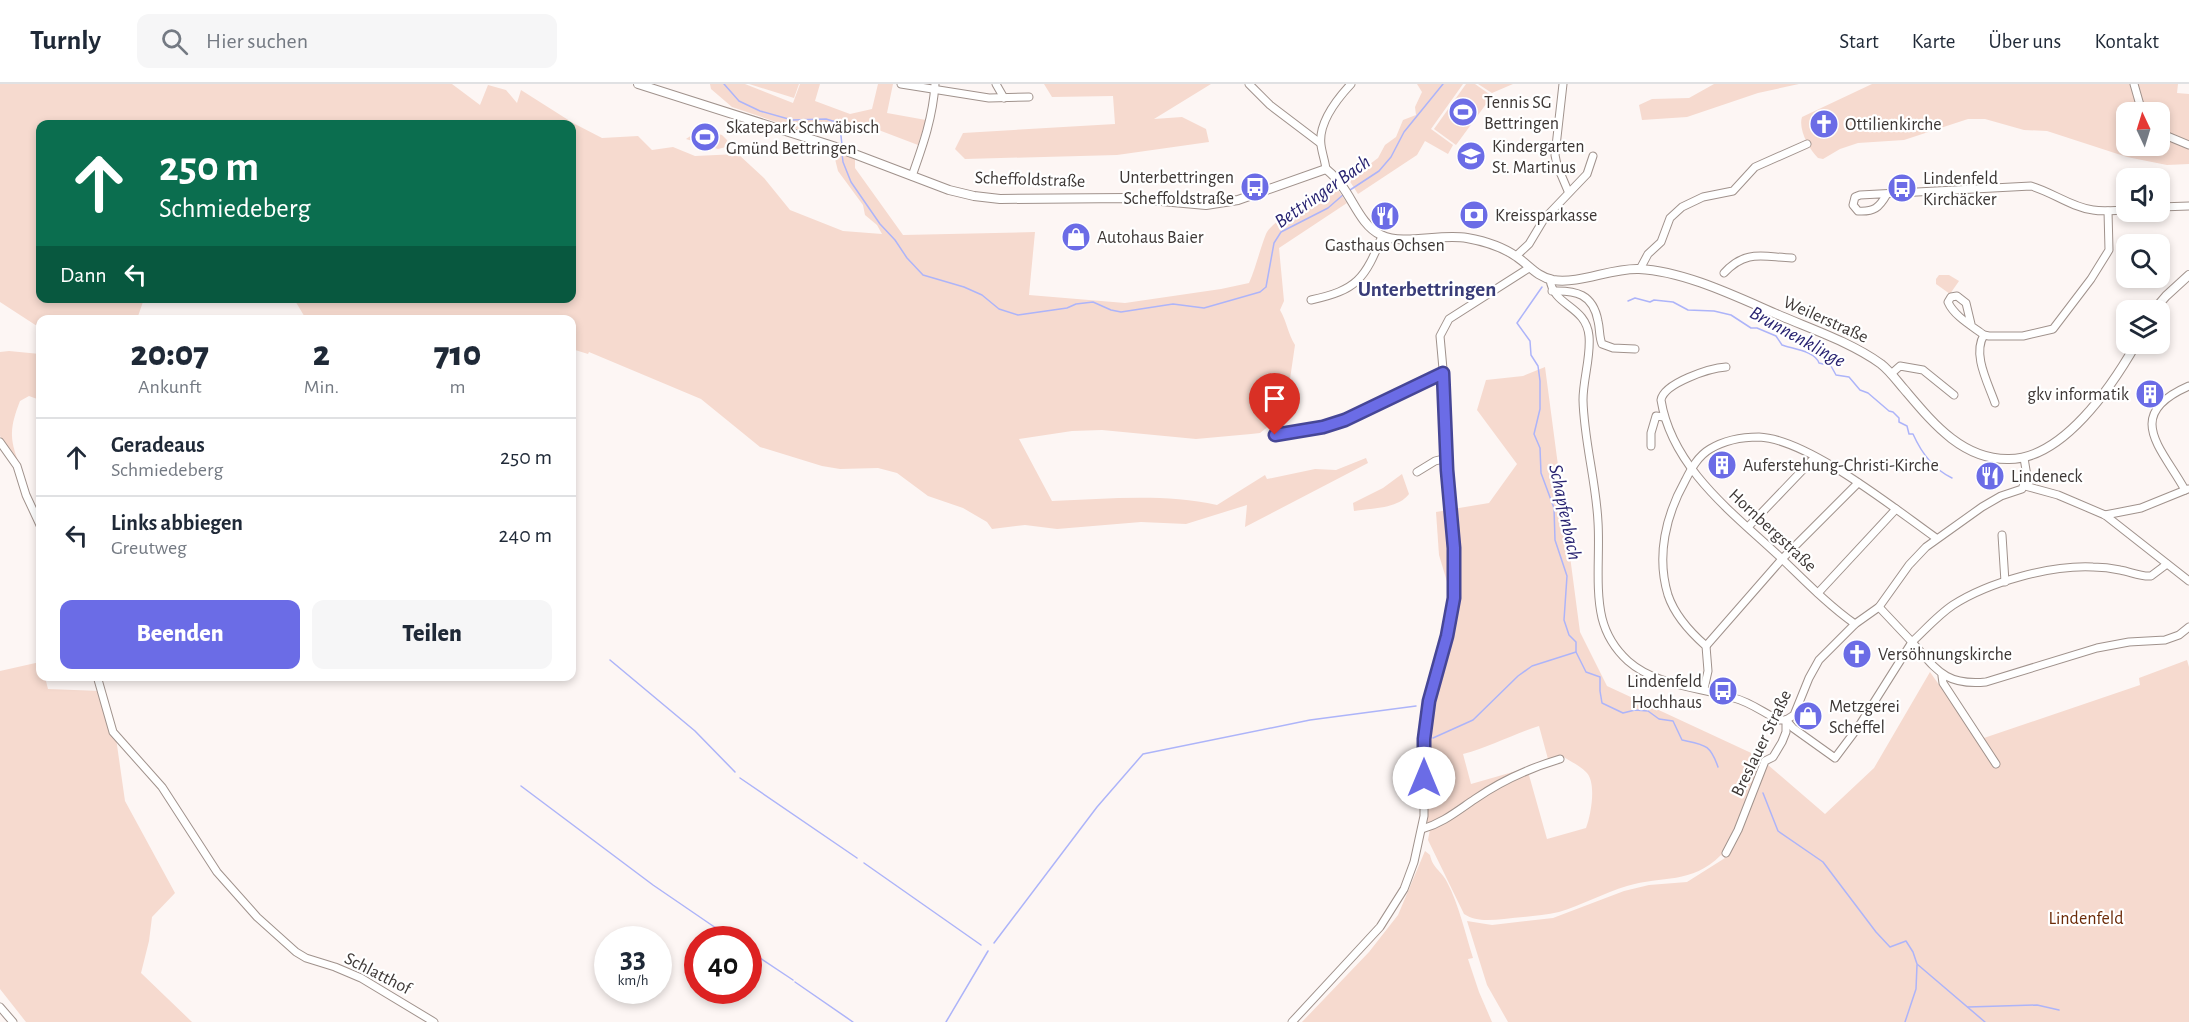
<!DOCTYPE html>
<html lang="de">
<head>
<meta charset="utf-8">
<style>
	:root { --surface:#fff; --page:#f6f6f7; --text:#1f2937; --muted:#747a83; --line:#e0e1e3; --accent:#6b6ce6 }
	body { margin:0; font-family:"Alegreya Sans",sans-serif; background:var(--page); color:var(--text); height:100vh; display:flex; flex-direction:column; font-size:22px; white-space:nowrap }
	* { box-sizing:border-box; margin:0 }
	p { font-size:20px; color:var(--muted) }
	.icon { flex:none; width:33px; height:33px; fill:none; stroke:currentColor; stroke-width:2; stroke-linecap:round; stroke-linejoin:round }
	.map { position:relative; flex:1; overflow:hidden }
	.panel { position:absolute; left:36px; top:231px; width:540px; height:366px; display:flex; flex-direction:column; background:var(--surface); border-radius:12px; box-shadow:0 3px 9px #0003 }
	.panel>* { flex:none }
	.top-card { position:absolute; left:36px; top:36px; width:540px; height:183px; border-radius:12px; box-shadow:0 3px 9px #0003; background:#0b6e4f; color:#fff; overflow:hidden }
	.needle { width:39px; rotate:356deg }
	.fabs { position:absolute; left:2116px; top:18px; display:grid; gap:12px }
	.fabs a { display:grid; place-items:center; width:54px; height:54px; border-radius:12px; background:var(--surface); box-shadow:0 3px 9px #0003; font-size:30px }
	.speed { position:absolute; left:594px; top:842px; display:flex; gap:12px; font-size:30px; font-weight:700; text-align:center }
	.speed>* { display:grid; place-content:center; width:78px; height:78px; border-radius:50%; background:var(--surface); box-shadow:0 3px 9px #0003; line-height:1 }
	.speed small { font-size:15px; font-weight:400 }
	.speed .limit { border:9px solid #d22; background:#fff; color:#111 }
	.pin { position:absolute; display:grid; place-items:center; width:51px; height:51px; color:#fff; margin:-62px -26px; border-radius:50% 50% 50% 0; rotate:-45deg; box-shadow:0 0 6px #0007 }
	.pin .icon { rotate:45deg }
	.me { position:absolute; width:66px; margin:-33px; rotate:0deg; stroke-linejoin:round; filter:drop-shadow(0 0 4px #0008) }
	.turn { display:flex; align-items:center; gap:21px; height:126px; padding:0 24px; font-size:27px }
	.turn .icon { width:78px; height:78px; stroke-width:2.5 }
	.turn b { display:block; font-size:42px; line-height:51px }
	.then { display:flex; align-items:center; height:57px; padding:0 24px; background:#0003; gap:12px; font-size:22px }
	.eta { display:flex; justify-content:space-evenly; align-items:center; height:102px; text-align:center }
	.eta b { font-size:36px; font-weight:800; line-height:42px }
	.action { display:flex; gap:12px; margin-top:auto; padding:12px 24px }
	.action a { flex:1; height:69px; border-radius:12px; background:var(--accent); color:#fff; font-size:24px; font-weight:800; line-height:69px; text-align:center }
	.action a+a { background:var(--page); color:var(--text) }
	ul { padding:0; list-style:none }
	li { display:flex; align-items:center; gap:18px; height:78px; padding:0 24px; border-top:2px solid var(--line) }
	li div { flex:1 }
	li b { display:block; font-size:22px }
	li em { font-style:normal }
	header { display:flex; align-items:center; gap:36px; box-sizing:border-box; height:84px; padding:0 30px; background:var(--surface); border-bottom:2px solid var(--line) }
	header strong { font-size:28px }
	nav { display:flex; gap:33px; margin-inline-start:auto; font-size:21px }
	.search { width:420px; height:54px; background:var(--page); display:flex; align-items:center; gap:15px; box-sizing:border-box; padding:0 21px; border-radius:12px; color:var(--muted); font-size:22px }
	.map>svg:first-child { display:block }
</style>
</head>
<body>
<header>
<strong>Turnly</strong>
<div class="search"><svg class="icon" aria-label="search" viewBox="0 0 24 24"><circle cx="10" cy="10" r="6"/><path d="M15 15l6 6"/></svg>Hier suchen</div>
<nav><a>Start</a><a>Karte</a><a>Über uns</a><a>Kontakt</a></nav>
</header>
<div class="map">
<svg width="2189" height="938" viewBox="0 0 2189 938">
	<rect width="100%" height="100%" fill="#fdf6f4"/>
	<g fill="#f6dacf" fill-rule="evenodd">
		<path d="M0 0H452L480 21 488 1 506 6 517 19 521 6 573 39 602 54 638 52 652 66 673 63 695 72 738 70 764 94 790 126 843 147 882 150 877 141 865 131 863 121 838 87 833 67 855 75V84L903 151 1035 148 1029 211 1125 219 1221 205 1249 199C1256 183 1260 165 1266 150 1276 130 1320 118 1338 106L1347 119 1279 164 1284 217 1280 226C1287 238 1288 250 1295 261L1285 329 1260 349 1251 350 1196 355 1102 346 1072 347 1019 355 1052 417C1107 415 1163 409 1217 421L1265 391 1267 395 1315 385 1336 386 1366 374 1368 379 1245 443 1247 421 1186 440 1141 438 1057 445 1025 441 992 445 987 438 963 424 928 412 897 389 878 384 840 385 822 382 760 363 701 315 589 268 588 270 572 265V236H474L453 232H419L371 236 306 235 294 215 572 214V40H40V214L144 215 137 235 40 236V244L0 218Z"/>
		<polygon points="710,0 745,0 793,19 800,0 820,0 815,17 850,30 872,25 878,0 893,0 887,29 926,36 918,61 876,45 824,38 804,44 803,47 732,23 711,5"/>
		<polygon points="749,0 799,0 794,14"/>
		<polygon points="1044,0 1211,0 1154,35 1182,33 1206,45 1209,58 1117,71 965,75 955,65 963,49 1115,40 1113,12 1052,13"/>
		<polygon points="1417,0 1463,0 1431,45 1453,61 1448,70 1425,57 1417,71 1358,110 1349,96 1378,74 1385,61 1396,53 1403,36 1416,31 1415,23 1422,8"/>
		<polygon points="1466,0 1475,0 1492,12 1456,61 1434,45"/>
		<polygon points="1478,0 1513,0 1492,9"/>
		<polygon points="1714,0 1799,0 1758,9 1687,33 1642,36 1639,21 1652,15 1689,14"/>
		<path d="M1872 0H2134L2142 28H2127V62H2160V49L2189 61V80L2167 81 2127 73 2047 47 2024 46 1985 35H1968L1904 56 1858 59 1840 65 1823 75 1818 74C1809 65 1798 45 1802 33Z"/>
		<polygon points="2136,0 2178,0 2177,9 2189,10 2189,57 2160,45 2160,28 2145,28"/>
		<polygon points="701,45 722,51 727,56 726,63 718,65 686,55"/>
		<polygon points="1939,191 1949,191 1959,197 1950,210 1936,200 1936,195"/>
		<path d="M9 267 40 270V316L29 312 20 317C10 343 9 354 19 379L8 367 0 352V268Z"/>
		<path d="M1545 283 1580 548 1607 602 1762 674 1768 681 1825 730 1874 684 1930 588 1978 656 2140 601 2139 594 2187 576 2189 583V938H1508L1487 901 1467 837 1492 841 1553 834 1624 807 1649 801 1687 798 1725 774 1721 771C1691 801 1663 791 1627 802 1604 809 1582 821 1559 828 1541 832 1522 833 1504 835 1490 836 1476 838 1464 830L1428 756 1431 740 1426 737 1430 631 1448 560 1456 518 1458 484 1453 425 1489 419 1517 380 1477 326 1486 296 1523 292ZM1539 642 1548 675 1562 672C1570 677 1580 682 1586 688 1597 698 1591 731 1586 744L1547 755 1527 684 1471 700 1463 670C1490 663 1513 650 1539 642Z"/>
		<path d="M1402 390 1409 410C1398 425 1371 424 1354 427L1353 419 1383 404Z"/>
		<polygon points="1448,426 1453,486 1451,511 1439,471 1436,428"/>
		<polygon points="40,578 40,592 45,593 48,605 100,607 116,654 125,717 175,809 152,833 149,857 141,889 192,938 26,938 0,905 0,587"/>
		<path d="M1425 767 1430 771C1433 785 1441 786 1447 798 1459 821 1465 849 1473 874L1468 875 1479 908 1492 938H1302L1369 868 1398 831Z"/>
	</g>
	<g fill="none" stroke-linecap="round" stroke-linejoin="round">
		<g stroke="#adb4f9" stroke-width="1.5">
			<polyline points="724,0 739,17 760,27 792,36 826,35 836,38 840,43 842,61"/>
			<polyline points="842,69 843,78 851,98 880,140 895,156 907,174 923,191 964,203 982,211 999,225 1018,231 1067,224 1076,220 1093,218 1111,226 1121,228 1173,220 1204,224 1260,208 1266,203 1274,159 1281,148 1328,124 1344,110"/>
			<polyline points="1350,106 1379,87 1391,73 1404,48 1443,0"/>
			<path d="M1542 203 1517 239 1530 257 1531 271 1538 282 1540 297V325L1534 350 1540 364 1541 389 1554 424 1555 456 1567 492 1564 536 1569 551 1576 558V568L1586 588 1600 593V607L1602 619 1623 629 1635 626 1648 627 1659 635 1673 637 1682 656C1705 661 1710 660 1718 683"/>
			<path d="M1628 217 1635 214 1650 218 1654 216 1673 218 1688 226 1714 227 1731 231 1751 244H1757L1776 252 1782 261C1793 265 1815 267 1819 279L1831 282 1836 291 1849 293 1860 306 1868 309 1889 327 1893 328 1899 334V338L1907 342 1909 350H1913C1921 368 1933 385 1952 394"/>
			<polyline points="610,576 695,647 735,688"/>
			<polyline points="1433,654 1473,636 1518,592 1532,582 1576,568"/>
			<polyline points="740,694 857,774"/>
			<polyline points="521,702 653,801 732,855"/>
			<polyline points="1763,709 1778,747 1823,778 1876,848 1890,863 1906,857 1913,868 1917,880 1985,938"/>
			<polyline points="864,779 981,861"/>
			<polyline points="994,859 1097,723 1143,670 1310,636 1416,622"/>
			<polyline points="748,866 793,896"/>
			<polyline points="795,898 853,938"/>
			<polyline points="1968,923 2037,921 2059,926"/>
			<polyline points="946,938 988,867"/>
			<polyline points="1905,938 1916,905 1917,881"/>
		</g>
		<g stroke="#a0928c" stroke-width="9">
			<g id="minor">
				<polyline points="901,0 989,14 1029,13"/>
				<polyline points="996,0 1004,14"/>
				<polyline points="1249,0 1270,21 1320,59"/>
				<polyline points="1563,0 1555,71 1557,81 1568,107"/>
				<polyline points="2134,0 2142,28"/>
				<polyline points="2160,49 2189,61"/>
				<path d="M1326 85C1325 77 1322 69 1321 61 1318 39 1337 15 1351 0"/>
				<path d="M912 92C923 61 933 33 935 0"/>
				<path d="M1887 110C1879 124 1874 128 1858 127L1853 121 1855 113 1860 111 2031 102C2052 108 2071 123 2093 126 2104 128 2116 126 2127 126"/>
				<polyline points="2160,123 2189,122"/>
				<polyline points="1516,172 1529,160 1544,135 1587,90 1593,72"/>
				<polyline points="1640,185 1648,170 1661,158 1670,134 1682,123 1703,113 1733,107 1755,83 1807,60"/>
				<path d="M1724 189C1746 165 1763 173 1792 174"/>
				<path d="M1550 195C1553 223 1586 221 1589 252 1591 273 1583 295 1583 316 1584 357 1596 397 1598 438 1600 469 1595 504 1602 534 1606 550 1616 566 1628 577 1656 602 1699 603 1734 614 1750 618 1764 629 1779 636H1786"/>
				<path d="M1552 207C1576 206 1593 210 1598 237 1600 245 1599 253 1602 260L1613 264 1635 265"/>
				<path d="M1311 216C1357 206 1365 195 1382 152"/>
				<path d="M1971 240 1966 219 1957 212 1951 213 1948 218C1954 232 1972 242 1984 251L1989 252H2023L2053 245 2091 195 2109 166 2108 127"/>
				<path d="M1984 251C1972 270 1988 299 1995 319"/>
				<path d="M1726 283C1710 284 1664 299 1661 316 1672 384 1733 429 1780 473 1804 496 1828 521 1855 540"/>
				<polyline points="1891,290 1900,282 1923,286 1954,311"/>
				<polyline points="1275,351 1323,343 1345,336 1443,289"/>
				<polyline points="0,358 17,382 26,411 40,441"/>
				<polyline points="1651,362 1651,349 1656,332 1664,333"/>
				<polyline points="1417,388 1435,377 1447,374"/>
				<polyline points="2025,402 2058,411 2105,431 2189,497"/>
				<path d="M2185 406C2162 364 2122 331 2189 302"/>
				<polyline points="2105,431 2141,424 2188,405"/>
				<polyline points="1748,443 1815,373"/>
				<polyline points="2002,451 2005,498"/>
				<polyline points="1818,509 1896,425"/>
				<path d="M1879 523 1912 558C1925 546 1938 531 1953 521 1989 498 2050 481 2093 483 2102 483 2111 484 2120 486 2131 488 2141 493 2151 492L2167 480"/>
				<polyline points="1706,562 1782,475 1858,399"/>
				<polyline points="97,592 113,648 162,703 217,788 257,833 296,868 306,874 335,883 361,894 434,938"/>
				<polyline points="1942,592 1943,599 1996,680"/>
				<path d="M1704 605 1708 587 1706 562C1690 548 1675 532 1668 511 1656 472 1666 431 1685 397 1691 385 1698 372 1710 365 1725 356 1742 353 1759 353 1808 355 1895 425 1936 454"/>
				<path d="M1786 636 1793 644 1835 674 1859 642 1912 558C1937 586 1945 602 1986 598L2097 564 2129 558 2165 556 2179 551 2189 543"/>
				<path d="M1422 745C1443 739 1457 727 1475 715 1501 697 1530 684 1560 675"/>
				<polyline points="1726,769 1738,746 1765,677 1773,673 1782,658 1786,648 1786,636 1794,631 1809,594 1819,576 1855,540 1879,523 1909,481 1926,463 1982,423 2001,412 2022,405 2027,392 2024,374"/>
				<polyline points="0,923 13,938"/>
				<polyline points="1292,938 1380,843 1404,805 1414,778 1424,732 1424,655 1429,617 1447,552 1454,514 1454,464 1447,386 1446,318 1440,252 1449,235 1529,184"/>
			</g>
		</g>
		<g stroke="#a0928c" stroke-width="10">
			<g id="major">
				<path d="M638 0 836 63 949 106 974 112 1000 115 1128 114 1206 121 1238 116 1326 85C1332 90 1338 96 1342 102 1354 118 1362 142 1381 151 1404 162 1440 149 1467 154 1484 157 1503 163 1517 173 1529 181 1537 193 1553 196 1581 200 1610 184 1639 185 1685 187 1739 214 1781 232 1814 246 1852 259 1881 280 1890 287 1897 297 1904 305 1932 338 1962 376 2009 375 2063 375 2112 302 2136 260"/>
				<polyline points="2154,226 2166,212 2189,191"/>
			</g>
		</g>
		<use href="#minor" stroke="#fff" stroke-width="7"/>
		<use href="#major" stroke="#fff" stroke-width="8"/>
	</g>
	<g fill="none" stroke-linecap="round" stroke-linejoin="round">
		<g stroke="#464696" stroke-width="15">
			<polyline id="route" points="1275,351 1323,343 1345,336 1443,289 1447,386 1454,464 1454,514 1447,552 1429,617 1424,655 1424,694"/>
		</g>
		<use href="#route" stroke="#6b6ce6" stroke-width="10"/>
	</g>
	<defs>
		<g id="stadium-disc" transform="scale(1.5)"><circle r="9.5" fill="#6b6ce6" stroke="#fff"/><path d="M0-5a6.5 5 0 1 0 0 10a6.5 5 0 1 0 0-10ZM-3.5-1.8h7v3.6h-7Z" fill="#fff"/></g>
		<g id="church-disc" transform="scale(1.5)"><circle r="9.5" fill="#6b6ce6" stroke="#fff"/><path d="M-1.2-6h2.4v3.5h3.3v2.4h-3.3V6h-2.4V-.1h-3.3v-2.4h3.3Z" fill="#fff"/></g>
		<g id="school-disc" transform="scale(1.5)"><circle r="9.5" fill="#6b6ce6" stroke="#fff"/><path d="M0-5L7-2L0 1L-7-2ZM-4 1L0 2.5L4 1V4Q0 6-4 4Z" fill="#fff"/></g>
		<g id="bus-disc" transform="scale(1.5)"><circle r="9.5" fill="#6b6ce6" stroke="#fff"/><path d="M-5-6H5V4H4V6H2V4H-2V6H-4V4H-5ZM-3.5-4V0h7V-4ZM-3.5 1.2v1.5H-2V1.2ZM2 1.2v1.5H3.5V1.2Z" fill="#fff"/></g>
		<g id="bank-disc" transform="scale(1.5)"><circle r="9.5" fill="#6b6ce6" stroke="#fff"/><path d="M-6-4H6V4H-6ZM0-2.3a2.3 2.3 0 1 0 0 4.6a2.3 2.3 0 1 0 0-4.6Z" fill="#fff"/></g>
		<g id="restaurant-disc" transform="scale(1.5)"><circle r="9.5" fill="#6b6ce6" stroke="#fff"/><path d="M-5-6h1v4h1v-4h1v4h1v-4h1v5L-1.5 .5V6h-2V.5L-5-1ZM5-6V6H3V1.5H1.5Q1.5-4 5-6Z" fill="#fff"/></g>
		<g id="shop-disc" transform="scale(1.5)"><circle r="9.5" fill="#6b6ce6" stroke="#fff"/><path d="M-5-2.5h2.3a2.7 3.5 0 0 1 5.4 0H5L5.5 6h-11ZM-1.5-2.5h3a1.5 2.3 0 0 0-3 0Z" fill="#fff"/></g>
		<g id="building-disc" transform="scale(1.5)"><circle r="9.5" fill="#6b6ce6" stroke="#fff"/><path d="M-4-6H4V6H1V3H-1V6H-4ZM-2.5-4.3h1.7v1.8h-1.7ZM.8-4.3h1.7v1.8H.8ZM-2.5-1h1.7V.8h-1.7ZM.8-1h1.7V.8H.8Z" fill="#fff"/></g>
	</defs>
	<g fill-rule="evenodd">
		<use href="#stadium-disc" x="1463" y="28"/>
		<use href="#church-disc" x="1824" y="40"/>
		<use href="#stadium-disc" x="705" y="53"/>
		<use href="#school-disc" x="1471" y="72"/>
		<use href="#bus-disc" x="1255" y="103"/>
		<use href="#bus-disc" x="1902" y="104"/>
		<use href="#bank-disc" x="1474" y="131"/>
		<use href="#restaurant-disc" x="1385" y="132"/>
		<use href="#shop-disc" x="1076" y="153"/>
		<use href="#building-disc" x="2150" y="310"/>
		<use href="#building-disc" x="1722" y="381"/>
		<use href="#restaurant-disc" x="1990" y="392"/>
		<use href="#church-disc" x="1857" y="570"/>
		<use href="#bus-disc" x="1723" y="607"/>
		<use href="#shop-disc" x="1808" y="632"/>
	</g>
	<g text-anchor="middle" stroke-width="4.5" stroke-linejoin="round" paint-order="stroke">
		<g font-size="18" fill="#3d3735" stroke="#fff" text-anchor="start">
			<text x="1484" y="24">Tennis SG<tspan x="1484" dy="21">Bettringen</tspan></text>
			<text x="1845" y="46">Ottilienkirche</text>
			<text x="726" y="49">Skatepark Schwäbisch<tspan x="726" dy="21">Gmünd Bettringen</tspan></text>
			<text x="1492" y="68">Kindergarten<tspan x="1492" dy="21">St. Martinus</tspan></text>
			<text x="1234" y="99" text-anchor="end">Unterbettringen<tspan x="1234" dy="21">Scheffoldstraße</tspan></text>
			<text x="1923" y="100">Lindenfeld<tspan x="1923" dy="21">Kirchäcker</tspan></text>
			<text x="1495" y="137">Kreissparkasse</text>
			<text x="1097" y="159">Autohaus Baier</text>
			<text x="1385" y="167" text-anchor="middle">Gasthaus Ochsen</text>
			<text x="2129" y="316" text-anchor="end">gkv informatik</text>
			<text x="1743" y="387">Auferstehung-Christi-Kirche</text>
			<text x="2011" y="398">Lindeneck</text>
			<text x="1878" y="576">Versöhnungskirche</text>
			<text x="1702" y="603" text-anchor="end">Lindenfeld<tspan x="1702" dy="21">Hochhaus</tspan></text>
			<text x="1829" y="628">Metzgerei<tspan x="1829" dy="21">Scheffel</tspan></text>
		</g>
		<g font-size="18" fill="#3d3735" stroke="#fff">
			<text transform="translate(1030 95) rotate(2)" y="6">Scheffoldstraße</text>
			<text transform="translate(1826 235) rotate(24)" y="6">Weilerstraße</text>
			<text transform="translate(1773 446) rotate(43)" y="6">Hornbergstraße</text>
			<text transform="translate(1761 659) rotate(-64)" y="6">Breslauer Straße</text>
			<text transform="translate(378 889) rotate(27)" y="6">Schlatthof</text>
		</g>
		<g font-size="18" fill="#6c2b09" stroke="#fff">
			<text x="2086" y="840">Lindenfeld</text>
		</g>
		<g font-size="20" font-style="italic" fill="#282371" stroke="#fff">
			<text transform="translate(1322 107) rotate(-35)" y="7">Bettringer Bach</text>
			<text transform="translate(1798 252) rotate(29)" y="7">Brunnenklinge</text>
			<text transform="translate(1566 428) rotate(78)" y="7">Schapfenbach</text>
		</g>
		<g font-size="21" font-weight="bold" fill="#393c78" stroke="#fff">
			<text x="1427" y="212">Unterbettringen</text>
		</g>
	</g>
</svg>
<div class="fabs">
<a><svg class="needle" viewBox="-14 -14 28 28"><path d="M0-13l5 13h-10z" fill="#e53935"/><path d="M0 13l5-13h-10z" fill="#747a83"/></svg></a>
<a><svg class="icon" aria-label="sound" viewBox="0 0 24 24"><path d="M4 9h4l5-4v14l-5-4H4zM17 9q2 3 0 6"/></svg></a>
<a><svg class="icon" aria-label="search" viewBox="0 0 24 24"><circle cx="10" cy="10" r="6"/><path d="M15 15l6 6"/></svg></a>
<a><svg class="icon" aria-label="layers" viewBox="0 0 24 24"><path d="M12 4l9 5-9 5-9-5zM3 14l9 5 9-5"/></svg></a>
</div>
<div class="speed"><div>33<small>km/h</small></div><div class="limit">40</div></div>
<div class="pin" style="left:1275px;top:351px;background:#d93025"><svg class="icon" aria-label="arrive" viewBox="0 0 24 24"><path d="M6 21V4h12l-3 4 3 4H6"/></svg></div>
<svg class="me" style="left:1424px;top:694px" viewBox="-20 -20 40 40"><circle r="19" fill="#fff"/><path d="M0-13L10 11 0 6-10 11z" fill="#6b6ce6"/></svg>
<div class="top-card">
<div class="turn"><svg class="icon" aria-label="ahead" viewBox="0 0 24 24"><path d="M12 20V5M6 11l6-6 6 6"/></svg><div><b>250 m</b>Schmiedeberg</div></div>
<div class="then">Dann<svg class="icon" aria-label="left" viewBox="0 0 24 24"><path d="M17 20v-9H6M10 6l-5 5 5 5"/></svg></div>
</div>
<section class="panel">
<div class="eta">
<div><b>20:07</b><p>Ankunft</p></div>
<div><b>2</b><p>Min.</p></div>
<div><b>710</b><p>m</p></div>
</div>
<ul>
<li><svg class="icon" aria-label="ahead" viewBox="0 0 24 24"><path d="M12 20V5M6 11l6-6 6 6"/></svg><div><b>Geradeaus</b><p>Schmiedeberg</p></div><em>250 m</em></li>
<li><svg class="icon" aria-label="left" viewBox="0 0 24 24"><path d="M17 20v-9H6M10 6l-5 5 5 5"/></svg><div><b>Links abbiegen</b><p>Greutweg</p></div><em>240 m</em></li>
</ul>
<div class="action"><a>Beenden</a><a>Teilen</a></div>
</section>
</div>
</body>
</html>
